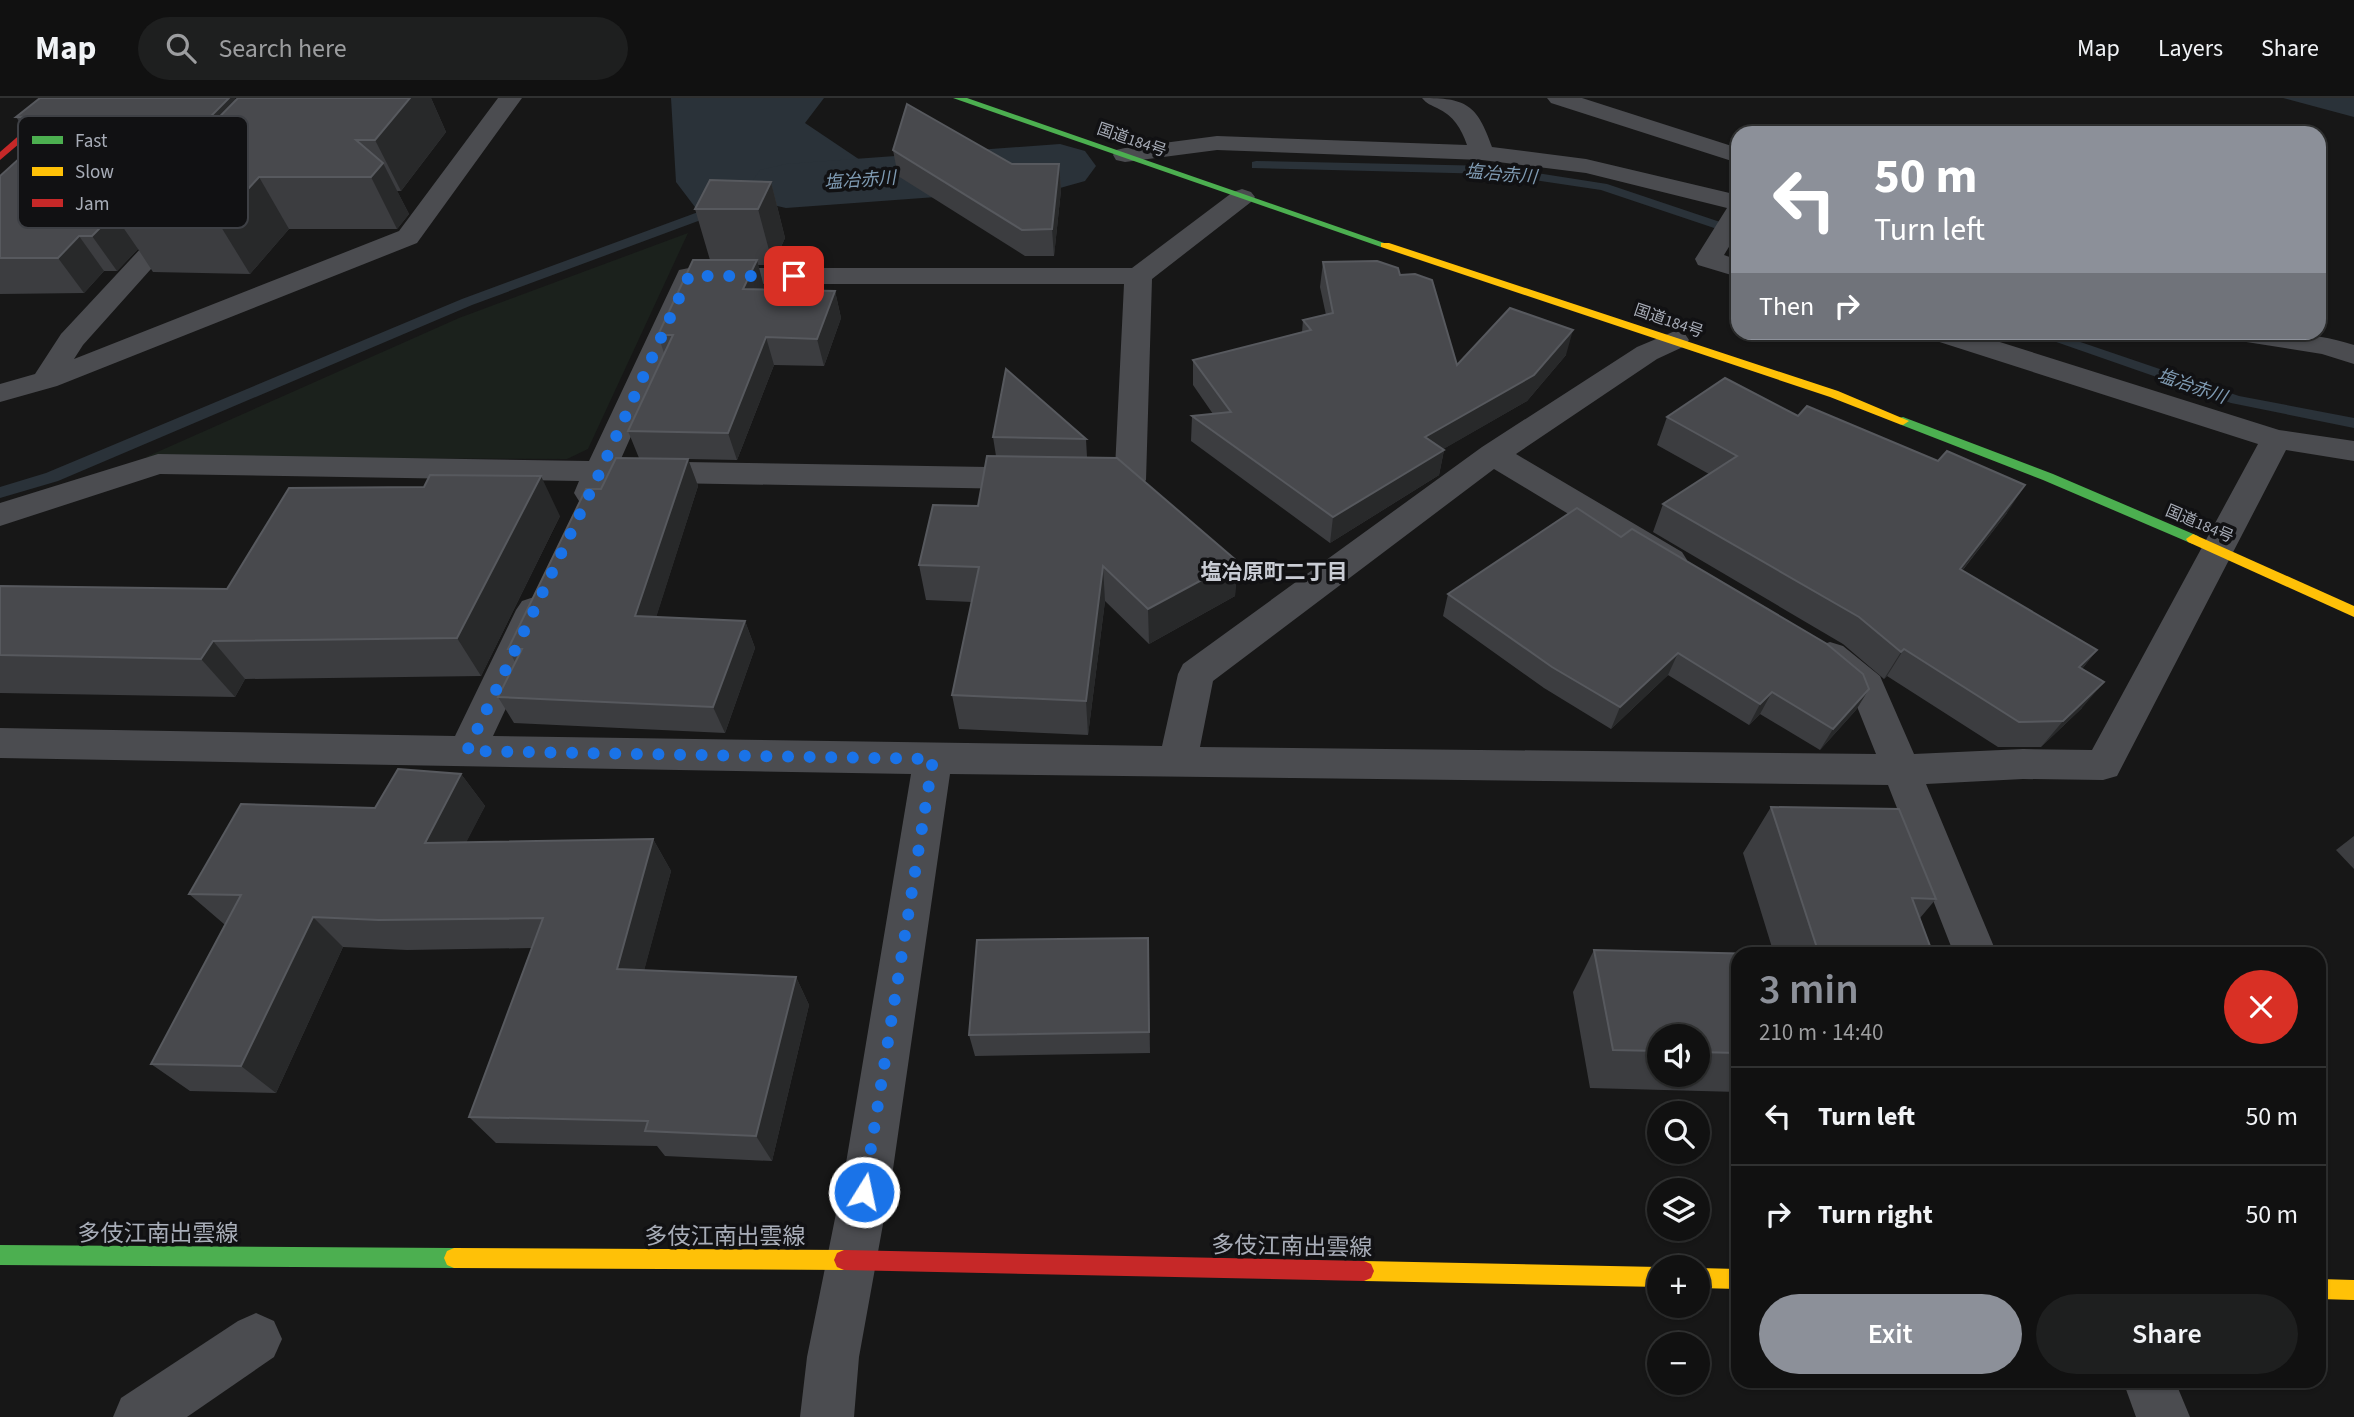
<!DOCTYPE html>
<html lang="en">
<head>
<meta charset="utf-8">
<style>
	:root { --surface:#111; --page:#1e1f1f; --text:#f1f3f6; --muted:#9c9d9f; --line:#303131; --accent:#8c9099 }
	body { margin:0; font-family:"Source Sans 3","Noto Sans JP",sans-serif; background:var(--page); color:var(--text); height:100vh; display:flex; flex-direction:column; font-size:26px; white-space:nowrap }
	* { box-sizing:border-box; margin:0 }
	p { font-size:23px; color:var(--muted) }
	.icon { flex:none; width:38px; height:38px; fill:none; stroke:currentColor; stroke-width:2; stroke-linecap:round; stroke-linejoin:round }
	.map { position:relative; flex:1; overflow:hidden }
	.details { position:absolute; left:1731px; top:849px; width:595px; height:441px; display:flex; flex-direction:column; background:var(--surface); border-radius:21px; box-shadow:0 2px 5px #0004,0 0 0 2px var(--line) }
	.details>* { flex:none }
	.top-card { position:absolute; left:1731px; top:28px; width:595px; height:214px; border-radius:21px; box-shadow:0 2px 5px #0004,0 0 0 2px var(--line); background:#8c9099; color:#fff; overflow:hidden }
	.controls { position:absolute; left:1647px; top:926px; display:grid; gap:14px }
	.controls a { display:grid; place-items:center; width:63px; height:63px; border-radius:50%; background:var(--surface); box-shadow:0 2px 5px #0004,0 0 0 2px var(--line); font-size:35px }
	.pin { position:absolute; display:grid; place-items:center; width:60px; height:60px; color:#fff; margin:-30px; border-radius:14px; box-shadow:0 4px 10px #0006 }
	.me { position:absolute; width:77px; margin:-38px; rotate:10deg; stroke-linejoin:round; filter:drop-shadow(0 0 5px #0008) }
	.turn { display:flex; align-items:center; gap:24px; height:147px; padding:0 28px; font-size:32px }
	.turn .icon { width:91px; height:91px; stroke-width:2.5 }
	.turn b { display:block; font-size:49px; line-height:60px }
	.then { display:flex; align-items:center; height:66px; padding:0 28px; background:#0003; gap:14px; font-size:26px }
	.round { display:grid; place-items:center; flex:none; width:74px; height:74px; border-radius:37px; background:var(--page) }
	.overview { display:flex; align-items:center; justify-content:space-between; height:119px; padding:0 28px }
	h1 { font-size:42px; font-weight:600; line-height:52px; color:var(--accent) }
	.action { display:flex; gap:14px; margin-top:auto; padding:14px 28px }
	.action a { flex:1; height:80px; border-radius:42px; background:var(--accent); color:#fff; font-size:28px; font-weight:600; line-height:80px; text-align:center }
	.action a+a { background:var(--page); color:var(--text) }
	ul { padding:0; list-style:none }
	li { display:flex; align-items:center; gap:21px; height:98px; padding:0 28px; border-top:2px solid var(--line) }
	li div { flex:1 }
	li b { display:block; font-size:26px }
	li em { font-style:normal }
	header { display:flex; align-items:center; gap:42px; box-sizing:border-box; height:98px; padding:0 35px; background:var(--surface); border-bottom:2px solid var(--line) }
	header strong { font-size:33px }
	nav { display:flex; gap:38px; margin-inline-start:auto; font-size:24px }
	.search { width:490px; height:63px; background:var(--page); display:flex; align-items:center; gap:18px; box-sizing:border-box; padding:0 24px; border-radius:38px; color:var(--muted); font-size:26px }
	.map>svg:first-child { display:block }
</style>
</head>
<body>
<header>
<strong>Map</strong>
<div class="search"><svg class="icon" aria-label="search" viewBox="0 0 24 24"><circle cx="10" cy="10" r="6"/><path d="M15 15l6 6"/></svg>Search here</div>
<nav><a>Map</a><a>Layers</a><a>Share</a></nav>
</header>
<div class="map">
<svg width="2354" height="1319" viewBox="0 0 2354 1319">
	<rect width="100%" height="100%" fill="#171717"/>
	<polygon fill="#1b211c" points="688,135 588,351 567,361 146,359 459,220"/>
	<g fill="#2a3239">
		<polygon points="671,0 824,0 805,25 869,68 878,89 772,99 701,117 676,84"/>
		<polygon points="2283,0 2354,0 2354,19"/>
	</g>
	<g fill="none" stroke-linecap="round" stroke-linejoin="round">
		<g fill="#2a3239" fill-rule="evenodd">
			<polygon points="1256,63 1493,68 1607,86 1738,130 1738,138 1601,92 1493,76 1252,70 1252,64"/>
			<polygon points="720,106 726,110 725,113 472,207 58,383 0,400 0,389 46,375 462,201"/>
			<polygon points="2028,234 2051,234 2239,298 2354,320 2354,330 2231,305"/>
		</g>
		<polygon fill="#2a3239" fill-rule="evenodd" points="1060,46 1085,53 1096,68 1085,83 1060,90 786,110 760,104 749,88 760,72 786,66"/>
		<g fill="#4b4c50" fill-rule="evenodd">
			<polygon points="498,0 522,0 417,145 57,288 0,304 0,286 35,276 61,236 171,118 180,116 189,118 193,124 83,247 74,261 399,133"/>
			<path d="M1422 0C1466 0 1477 6 1492 49L1586 61 1738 97V134L1724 157 1738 162V179L1698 167 1695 161 1727 110 1586 75 1482 62 1217 52 1125 64 1116 62 1113 57 1116 52 1125 50 1217 38 1467 47C1461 30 1454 18 1437 10 1431 7 1427 6 1422 0Z"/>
			<polygon points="1547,0 1582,0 1738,50 1738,65 1551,5"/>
			<path d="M1242 91 1251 94 1255 99 1251 104 1152 181 1146 382 1141 389 1130 393 611 384 601 403 590 406 579 403 574 395 579 383 160 376 0 428V405L158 356 589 363 679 172 689 170H1132L1233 94ZM699 186H1124L1115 371 620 363Z"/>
			<polygon points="1675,233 1685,236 1689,242 1685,248 1657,261 1516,356 1682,454 1687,462 1682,470 1670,474 1658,470 1494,371 1213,583 1200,649 1876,656 1852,596 1817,566 1812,557 1817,548 1830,544 1843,548 1880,578 1914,656 2023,651 2092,652 2258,346 1927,240 1923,234 1968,234 2279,332 2354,343 2354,363 2286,352 2117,678 2103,682 2023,681 1926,686 1997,856 1954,856 1888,687 950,676 893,1071 859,1259 854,1319 800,1319 807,1259 845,1071 911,676 0,660 0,630 455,638 516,512 522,503 534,499 546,503 552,512 493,638 1162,648 1178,576 1183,566 1482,349 1637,249"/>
			<path d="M2226 234C2270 234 2312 233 2354 247V266L2322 256 2240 243 2230 240Z"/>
			<polygon points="256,1215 274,1223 282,1241 274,1259 187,1319 113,1319 121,1300 238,1223"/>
			<polygon points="2123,1283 2175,1283 2190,1319 2136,1319"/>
		</g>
		<g fill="#4caf50" fill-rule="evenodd">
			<polygon points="953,0 967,0 1390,147 1381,149"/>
			<polygon points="1903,319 2053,376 2198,438 2200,441 2193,446 2188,444 2043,382 1899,326 1899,320"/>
			<polygon points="0,1147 454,1150 461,1153 464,1160 461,1167 454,1170 0,1167"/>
		</g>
		<g fill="#ffc107" fill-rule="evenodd">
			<polygon points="1381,145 1389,145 1838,293 1909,323 1903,327 1899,326 1830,299 1381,149"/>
			<polygon points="2193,436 2354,508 2354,519 2188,444 2186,441"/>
			<polygon points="454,1150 844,1152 851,1155 854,1162 851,1169 844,1172 454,1170 447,1167 444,1160 447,1153"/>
			<polygon points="1364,1163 1659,1169 1659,1189 1364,1183 1357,1180 1354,1173 1357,1166"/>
			<polygon points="1698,1170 1738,1171 1738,1191 1698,1190"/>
			<polygon points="2319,1181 2354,1182 2354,1202 2319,1201"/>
		</g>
		<g fill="#c62828" fill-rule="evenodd">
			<polygon points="62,0 73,0 0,62 0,54"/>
			<polygon points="844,1152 1364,1163 1371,1166 1374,1173 1371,1180 1364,1183 844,1172 837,1169 834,1162 837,1155"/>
		</g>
	</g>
	<g fill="#3c3d40" fill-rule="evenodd">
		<polygon points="238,0 431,0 446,34 401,93 397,93 409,116 397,131 289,131 250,176 153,174 138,151 117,173 104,173 84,195 0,196 0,78 35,46 16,19 236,2"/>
		<polygon points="893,52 1012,66 1059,66 1061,92 1054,158 1025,158 898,78"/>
		<polygon points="771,84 785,140 773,167 758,167 764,189 763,191 835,193 841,220 824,268 774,267 737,362 688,361 698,388 656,519 745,523 755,550 725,635 514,625 498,599 515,564 508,551 601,391 639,360 628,333 664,255 658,237 710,162 695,111"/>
		<polygon points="1323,164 1400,177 1457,267 1566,257 1527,303 1443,351 1444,352 1439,377 1330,445 1191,343 1192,318 1213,316 1193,287 1193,262 1302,234 1303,222 1326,217 1320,189"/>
		<polygon points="1798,318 2007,415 1962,473 2097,552 2082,571 2082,610 2041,649 1998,649 1887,578 1884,581 1843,546 1653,434 1663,406 1709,376 1657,347 1667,319"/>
		<polygon points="993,339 1086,341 1087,359 1237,463 1235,498 1149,546 1105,503 1088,637 959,631 952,597 972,504 926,502 919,467 978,408 996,358"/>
		<polygon points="560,418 481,578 245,581 235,599 0,595 0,488 227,491"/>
		<polygon points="1621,439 1869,591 1856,612 1820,652 1760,616 1749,627 1668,577 1611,631 1544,590 1443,518 1448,496"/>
		<polygon points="461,676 485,708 466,744 653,741 671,773 644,872 796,879 809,907 772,1063 665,1058 657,1048 496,1045 469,1019 532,850 407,852 343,849 276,995 190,993 151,966 225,826 224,826 189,796 375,710"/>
		<polygon points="1771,709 1936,801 1920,820 1933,856 1774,856 1743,755"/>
		<polygon points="2354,738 2354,771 2336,752"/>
		<polygon points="1148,840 1150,955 975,958 969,937"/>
		<path d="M1594 852 1738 856V994L1590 990 1573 894ZM1659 938H1698V976H1659Z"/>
	</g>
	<g fill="#28292a">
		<polygon points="229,0 235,0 252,30 118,122 138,151 117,173 92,138"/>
		<polygon points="410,0 431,0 446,34 401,93 375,42"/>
		<polygon points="383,65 409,116 397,131 371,79"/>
		<polygon points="1059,66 1061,92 1054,158 1052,131"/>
		<polygon points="259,79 289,131 250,176 218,124"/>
		<polygon points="771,84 785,140 773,167 758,111"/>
		<polygon points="79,138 104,173 84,195 58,160"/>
		<polygon points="757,162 764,189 751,218 743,191"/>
		<polygon points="835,193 841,220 824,268 817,241"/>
		<polygon points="1573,232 1566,257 1527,303 1421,364 1425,339"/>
		<polygon points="766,239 774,267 737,362 728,335"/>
		<polygon points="1444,352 1439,377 1330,445 1333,419"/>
		<polygon points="688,361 698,388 648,545 635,518"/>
		<polygon points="541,378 560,418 481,578 457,540"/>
		<polygon points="2025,387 2007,415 1942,498 1960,471"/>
		<polygon points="1237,463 1235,498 1149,546 1148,511"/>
		<polygon points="1103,468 1105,503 1088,637 1086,603"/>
		<polygon points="745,523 755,550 725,635 713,609"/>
		<polygon points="213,543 245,581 235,599 201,561"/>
		<polygon points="1904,551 1887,578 1884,581 1901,554"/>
		<polygon points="2097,552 2076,578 2079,569"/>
		<polygon points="1678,555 1668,577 1611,631 1620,609"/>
		<polygon points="2104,584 2082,610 2041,649 2063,623"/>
		<polygon points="1869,591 1856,612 1820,652 1833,631"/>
		<polygon points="1772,594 1760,616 1749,627 1760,606"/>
		<polygon points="461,676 485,708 450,776 425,745"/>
		<polygon points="653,741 671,773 637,899 617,871"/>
		<polygon points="313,819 343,849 276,995 241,968"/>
		<polygon points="796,879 809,907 772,1063 756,1038"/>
	</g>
	<g fill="#48494d" stroke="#57595e" stroke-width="2">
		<polygon points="40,0 229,0 92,138 79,138 58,160 0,160 0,78 64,20 16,19"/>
		<polygon points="238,0 410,0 375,42 356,42 383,65 371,79 259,79 218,124 118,122"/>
		<polygon points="907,6 1012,66 1059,66 1052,131 1022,132 893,52"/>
		<polygon points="710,82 771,84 758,111 695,111"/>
		<polygon points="693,162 757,162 743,191 835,193 817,241 766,239 728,335 628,333 673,237 658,237"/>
		<polygon points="1377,163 1398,170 1400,177 1415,176 1432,182 1457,267 1510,210 1573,232 1534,277 1425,339 1444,352 1333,419 1192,318 1231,314 1193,262 1311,232 1303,222 1333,215 1323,164"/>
		<polygon points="1006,271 1086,341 993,339"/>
		<polygon points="1725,280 1798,318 1807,308 1938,363 1947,353 2025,387 1960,471 2097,552 2079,569 2104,584 2063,623 2019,624 1904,551 1901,554 1859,519 1663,406 1737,358 1667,319"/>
		<polygon points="987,358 1117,360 1237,463 1148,511 1103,468 1086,603 952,597 979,469 919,467 933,407 978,408"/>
		<polygon points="616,360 688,361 635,518 745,523 713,609 498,599 522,551 508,551 586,391 601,391"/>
		<polygon points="430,377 541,378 457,540 213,543 201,561 0,557 0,488 227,491 289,390 424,389"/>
		<polygon points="1577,410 1621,439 1632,431 1827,546 1863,576 1869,591 1833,631 1772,594 1760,606 1678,555 1620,609 1552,569 1448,496"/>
		<polygon points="398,671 461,676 425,745 653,741 617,871 796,879 756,1038 645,1033 648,1023 469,1019 543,820 379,822 313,819 241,968 151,966 241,797 189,796 241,706 375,710"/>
		<polygon points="1771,709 1899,711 1936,801 1912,800 1933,856 1819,856"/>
		<polygon points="1148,840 1149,934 969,937 977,842"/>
		<polygon points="1594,852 1760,856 1738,856 1738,955 1698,954 1698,938 1659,938 1659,953 1613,952"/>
	</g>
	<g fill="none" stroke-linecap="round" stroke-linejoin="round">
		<polyline stroke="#1a73e8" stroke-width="12" stroke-dasharray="0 21.6" points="794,178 689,178 600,374 467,653 933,661 864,1094"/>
	</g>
	<g text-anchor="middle" stroke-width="7" stroke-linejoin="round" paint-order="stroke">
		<g font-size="16" fill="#a8adb8" stroke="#111113">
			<text transform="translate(1132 41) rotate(19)" y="6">国道184号</text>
			<text transform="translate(1669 222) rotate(19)" y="6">国道184号</text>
			<text transform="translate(2200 425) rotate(23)" y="6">国道184号</text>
		</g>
		<g font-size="18" font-style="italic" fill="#7f9bb3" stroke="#111113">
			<text transform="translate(1501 76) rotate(5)" y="6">塩冶赤川</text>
			<text transform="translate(860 82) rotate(-4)" y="6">塩冶赤川</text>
			<text transform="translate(2192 288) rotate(19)" y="6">塩冶赤川</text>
		</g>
		<g font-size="21" font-weight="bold" fill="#c9ccd4" stroke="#111113">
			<text x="1274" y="481">塩冶原町二丁目</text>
		</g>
		<g font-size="23" fill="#a8adb8" stroke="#111113">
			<text x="158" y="1143">多伎江南出雲線</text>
			<text x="725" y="1146">多伎江南出雲線</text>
			<text transform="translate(1292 1148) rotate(1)" y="8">多伎江南出雲線</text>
		</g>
	</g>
	<rect x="18" y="18" width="230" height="112" rx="10" fill="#111113" stroke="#3e4045" stroke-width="2"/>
	<rect x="32" y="38" width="31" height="8" fill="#4caf50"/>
	<rect x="32" y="69" width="31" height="9" fill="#ffc107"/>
	<rect x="32" y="101" width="31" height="8" fill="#c62828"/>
	<g font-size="19" fill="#a8adb8">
		<text x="75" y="49">Fast</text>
		<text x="75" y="80">Slow</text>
		<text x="75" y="112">Jam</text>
	</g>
</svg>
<div class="controls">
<a><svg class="icon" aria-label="sound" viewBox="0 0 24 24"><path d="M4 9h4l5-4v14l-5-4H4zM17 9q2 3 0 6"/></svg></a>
<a><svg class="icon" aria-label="search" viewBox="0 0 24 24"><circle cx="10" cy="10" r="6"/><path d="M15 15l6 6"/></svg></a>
<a><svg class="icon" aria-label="layers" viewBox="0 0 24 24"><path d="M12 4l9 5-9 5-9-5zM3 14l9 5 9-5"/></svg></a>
<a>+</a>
<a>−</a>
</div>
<div class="pin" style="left:794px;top:178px;background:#d93025"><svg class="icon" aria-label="arrive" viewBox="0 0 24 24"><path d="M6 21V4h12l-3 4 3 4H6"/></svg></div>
<svg class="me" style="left:864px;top:1094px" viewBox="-20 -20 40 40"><circle r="17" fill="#1a73e8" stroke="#fff" stroke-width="3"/><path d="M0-11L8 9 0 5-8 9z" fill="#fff"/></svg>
<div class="top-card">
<div class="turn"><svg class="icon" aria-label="left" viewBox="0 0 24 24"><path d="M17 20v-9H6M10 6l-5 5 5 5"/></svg><div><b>50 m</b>Turn left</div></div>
<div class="then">Then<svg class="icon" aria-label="right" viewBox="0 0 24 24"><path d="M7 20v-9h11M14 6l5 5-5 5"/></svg></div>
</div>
<section class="details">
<div class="overview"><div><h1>3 min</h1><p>210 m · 14:40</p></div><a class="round" style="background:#d93025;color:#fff"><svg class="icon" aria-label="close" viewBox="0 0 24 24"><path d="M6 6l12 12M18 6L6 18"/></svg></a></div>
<ul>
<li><svg class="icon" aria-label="left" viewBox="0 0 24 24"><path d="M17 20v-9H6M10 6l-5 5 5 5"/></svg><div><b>Turn left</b></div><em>50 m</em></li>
<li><svg class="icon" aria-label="right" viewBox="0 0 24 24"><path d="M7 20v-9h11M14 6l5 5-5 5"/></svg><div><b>Turn right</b></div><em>50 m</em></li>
</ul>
<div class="action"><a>Exit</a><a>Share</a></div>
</section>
</div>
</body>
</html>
